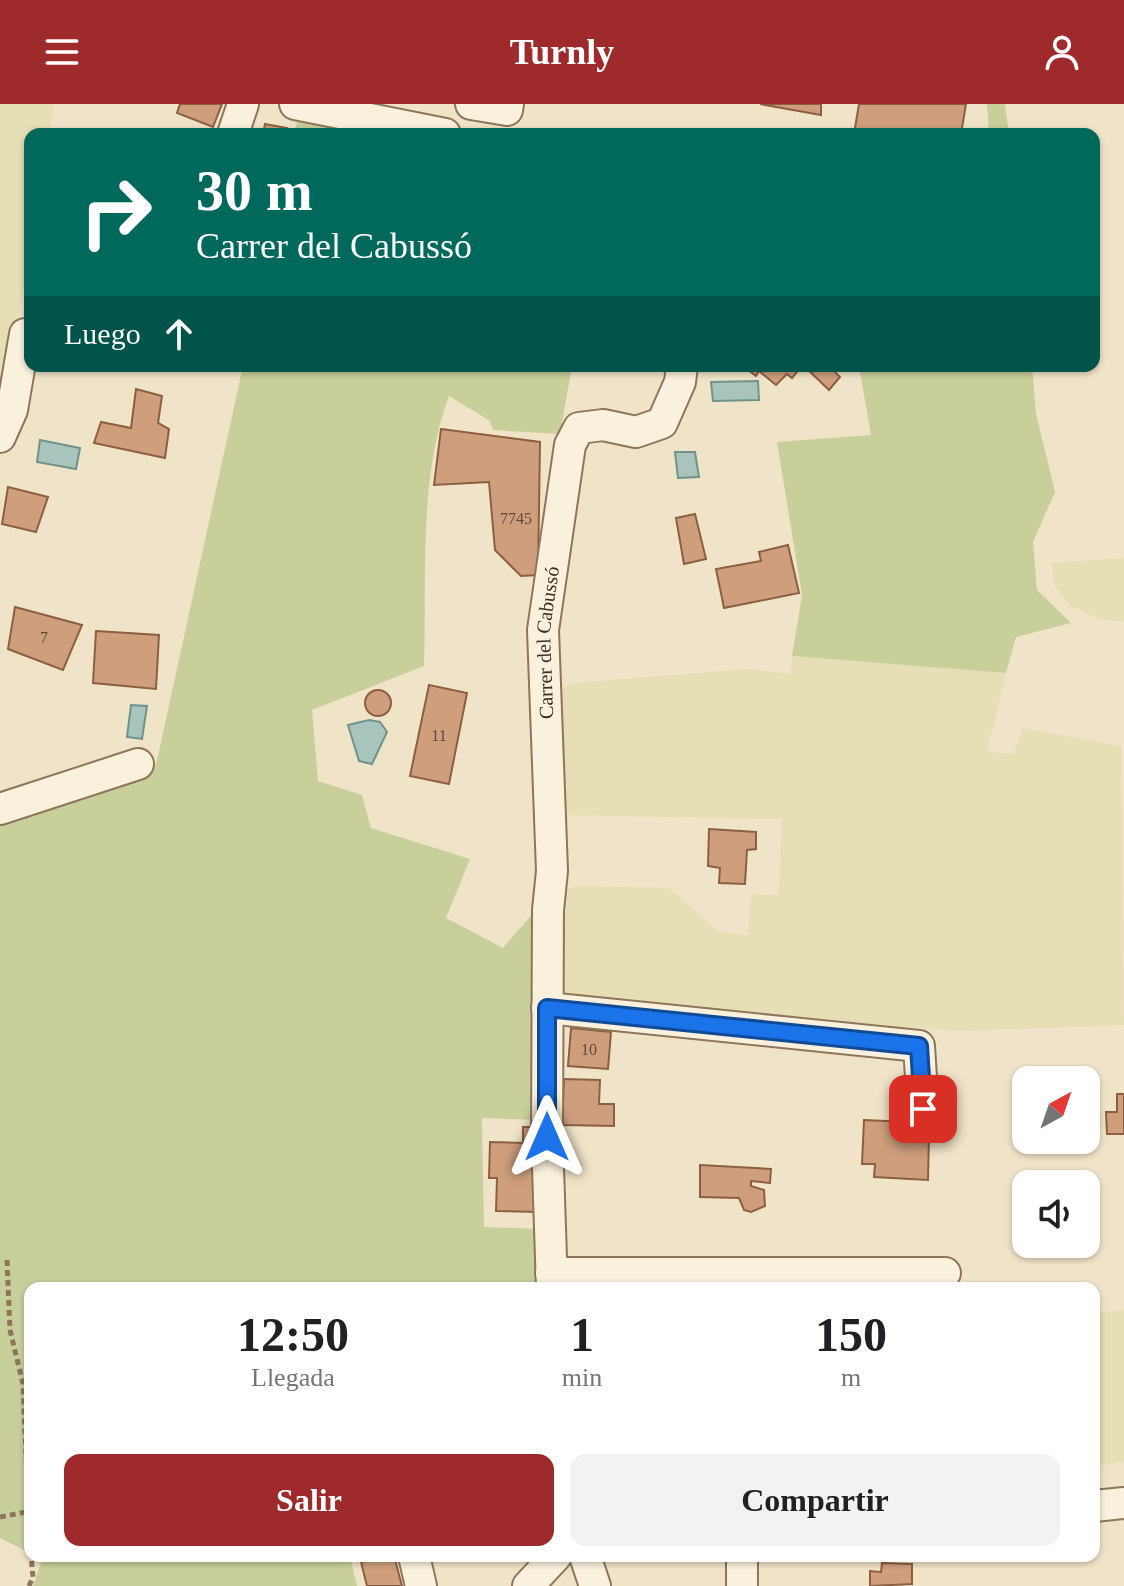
<!DOCTYPE html>
<html lang="es">
<head>
<meta charset="utf-8">
<style>
	:root { --surface:#fff; --page:#f2f2f2; --text:#202124; --muted:#757577; --accent:#9e2a2b }
	body { margin:0; font-family:"Times New Roman",serif; background:var(--page); color:var(--text); height:100vh; display:flex; flex-direction:column; font-size:30px; white-space:nowrap }
	* { box-sizing:border-box; margin:0 }
	p { font-size:26px; color:var(--muted) }
	.icon { flex:none; width:44px; height:44px; fill:none; stroke:currentColor; stroke-width:2; stroke-linecap:round; stroke-linejoin:round }
	.map { position:relative; flex:1; overflow:hidden }
	.drawer { position:absolute; left:24px; top:1178px; width:1076px; height:280px; display:flex; flex-direction:column; background:var(--surface); border-radius:16px; box-shadow:0 2px 6px #0004 }
	.drawer>* { flex:none }
	.top-card { position:absolute; left:24px; top:24px; width:1076px; height:244px; border-radius:16px; box-shadow:0 2px 6px #0004; background:#00695c; color:#fff; overflow:hidden }
	.needle { width:52px; rotate:40deg }
	.tools { position:absolute; left:1012px; top:962px; display:grid; gap:16px }
	.tools a { display:grid; place-items:center; width:88px; height:88px; border-radius:16px; background:var(--surface); box-shadow:0 2px 6px #0004; font-size:40px }
	.pin { position:absolute; display:grid; place-items:center; width:68px; height:68px; color:#fff; margin:-34px; border-radius:16px; box-shadow:0 4px 12px #0006 }
	.me { position:absolute; width:88px; margin:-44px; rotate:0deg; stroke-linejoin:round; filter:drop-shadow(0 0 6px #0008) }
	.turn { display:flex; align-items:center; gap:28px; height:168px; padding:0 40px; font-size:36px }
	.turn .icon { width:104px; height:104px; stroke-width:2.5 }
	.turn b { display:block; font-size:56px; line-height:68px }
	.then { display:flex; align-items:center; height:76px; padding:0 40px; background:#0003; gap:16px; font-size:30px }
	.eta { display:flex; justify-content:space-evenly; align-items:center; height:136px; text-align:center }
	.eta b { font-size:48px; font-weight:700; line-height:56px }
	.cta { display:flex; gap:16px; margin-top:auto; padding:16px 40px }
	.cta a { flex:1; height:92px; border-radius:16px; background:var(--accent); color:#fff; font-size:32px; font-weight:700; line-height:92px; text-align:center }
	.cta a+a { background:var(--page); color:var(--text) }
	header { display:flex; justify-content:space-between; align-items:center; height:104px; padding:0 40px; background:var(--accent); color:#fff; font-size:36px; font-weight:700 }
	.map>svg:first-child { display:block }
</style>
</head>
<body>
<header><svg class="icon" aria-label="menu" viewBox="0 0 24 24"><path d="M4 6h16M4 12h16M4 18h16"/></svg>Turnly<svg class="icon" aria-label="person" viewBox="0 0 24 24"><circle cx="12" cy="8" r="4"/><path d="M4 21q1-7 8-7t8 7"/></svg></header>
<div class="map">
<svg width="1124" height="1482" viewBox="0 0 1124 1482">
	<rect width="100%" height="100%" fill="#f0e4c8"/>
	<g fill="#e6deb5">
		<polygon points="0,0 54,0 49,30 30,30 30,144 4,300 0,298"/>
		<polygon points="1124,454 1124,518 1098,515 1069,501 1054,481 1052,459"/>
		<polygon points="792,552 1006,569 987,648 1013,650 1023,624 1121,642 1124,921 960,927 556,902 561,787 576,782 669,784 718,827 748,831 751,790 779,791 782,715 562,711 555,591 571,579 749,565 790,570"/>
		<polygon points="1124,1206 1124,1358 1094,1362 1094,1210"/>
	</g>
	<g fill="#c9cf9b">
		<polygon points="987,0 1005,0 1009,30 989,30"/>
		<polygon points="298,13 394,30 294,30"/>
		<path d="M243 262H572L560 330 493 326 490 317 449 292C418 375 427 474 424 562L312 606 318 677 362 691 371 724 470 755 446 814 503 844 534 808 539 1016 482 1014 484 1123 541 1125 540 1184H30V1449L0 1434V715L156 661Z"/>
		<polygon points="859,262 1032,262 1036,310 1055,388 1033,438 1037,486 1071,519 1016,533 1006,569 792,552 802,491 777,338 871,331"/>
		<polygon points="35,1452 350,1452 357,1482 33,1482 42,1456"/>
	</g>
	<g fill="#a9c4bc" stroke="#6f938a" stroke-width="2">
		<polygon points="758,277 759,296 713,297 711,278"/>
		<polygon points="40,336 80,344 76,365 37,358"/>
		<polygon points="675,348 695,348 699,373 678,374"/>
		<polygon points="131,601 147,602 142,635 127,633"/>
		<polygon points="369,616 380,618 387,628 372,660 359,657 348,621"/>
	</g>
	<g fill="#cf9f7d" stroke="#8d5f41" stroke-width="2">
		<polygon points="180,0 222,0 213,23 177,9"/>
		<polygon points="760,0 821,0 821,11"/>
		<polygon points="859,0 966,0 961,30 854,30"/>
		<polygon points="265,20 287,24 286,30 263,30"/>
		<polygon points="743,262 802,262 792,274 787,270 776,281 759,267 756,272"/>
		<polygon points="804,262 829,262 840,273 829,286"/>
		<polygon points="136,285 162,292 158,319 169,325 165,354 94,339 101,318 131,324"/>
		<polygon points="441,325 540,338 538,471 521,472 495,446 489,378 434,381"/>
		<polygon points="8,383 48,393 36,428 2,420"/>
		<polygon points="695,410 706,455 684,460 676,414"/>
		<polygon points="788,441 799,489 724,504 716,465 761,457 759,448"/>
		<polygon points="15,503 82,521 63,566 8,545"/>
		<polygon points="96,527 159,531 156,585 93,579"/>
		<polygon points="429,581 467,589 449,680 410,672"/>
		<circle cx="378" cy="599" r="13"/>
		<polygon points="709,725 756,728 756,745 747,746 745,780 719,779 720,764 708,762"/>
		<polygon points="571,924 611,928 608,965 568,962"/>
		<polygon points="564,975 600,976 599,1000 614,1000 614,1022 562,1021"/>
		<polygon points="1117,990 1124,990 1124,1030 1107,1030 1106,1008 1117,1008"/>
		<polygon points="864,1016 908,1018 907,1031 929,1032 928,1076 874,1073 875,1060 862,1060"/>
		<polygon points="523,1023 538,1023 537,1108 496,1107 497,1074 489,1074 490,1038 523,1039"/>
		<polygon points="700,1061 771,1065 770,1079 751,1077 751,1082 764,1086 765,1102 751,1108 744,1106 739,1094 700,1093"/>
		<polygon points="394,1452 402,1482 367,1482 361,1458"/>
		<polygon points="882,1459 912,1460 912,1480 870,1482 870,1467 881,1468"/>
	</g>
	<g fill="none" stroke-linecap="round" stroke-linejoin="round">
		<g stroke="#8d765c" stroke-width="34">
			<g id="minor">
				<polyline points="295,0 445,30"/>
				<polyline points="471,0 507,6 508,0"/>
				<polyline points="233,30 243,0"/>
				<polyline points="0,333 12,306 25,230"/>
				<polyline points="0,705 138,660"/>
				<polyline points="547,904 919,942 923,1005"/>
				<polyline points="551,1169 945,1169"/>
				<path id="s1" d="M552 1184 547 1033 548 806 552 767 543 526 570 341 579 324 603 321 636 328 662 319 680 278 682 262"/>
				<polyline points="1094,1402 1124,1399"/>
				<polyline points="414,1452 421,1482"/>
				<polyline points="585,1452 595,1482"/>
				<polyline points="742,1452 742,1482"/>
				<polyline points="528,1482 556,1452"/>
			</g>
		</g>
		<g stroke="#8d765c" stroke-width="5" stroke-dasharray="6 4" stroke-linecap="butt">
			<polyline points="7,1156 10,1226 23,1280 30,1445"/>
			<polyline points="0,1413 26,1408"/>
			<polyline points="29,1482 33,1473 31,1452"/>
		</g>
		<use href="#minor" stroke="#faf1dc" stroke-width="30"/>
	</g>
	<g fill="none" stroke-linecap="round" stroke-linejoin="round">
		<g stroke="#114b97" stroke-width="20">
			<polyline id="route" points="547,1033 547,904 919,942 923,1005"/>
		</g>
		<use href="#route" stroke="#1a73e8" stroke-width="14"/>
	</g>
	<g text-anchor="middle" stroke-width="7" stroke-linejoin="round" paint-order="stroke">
		<g font-size="16" fill="#624a37">
			<text x="516" y="420">7745</text>
			<text x="44" y="539">7</text>
			<text x="439" y="637">11</text>
			<text x="589" y="951">10</text>
		</g>
		<g font-size="20" fill="#3d2e20" stroke="#f7eed8">
			<text dy="7" stroke="none"><textPath href="#s1" startOffset="646">Carrer del Cabussó</textPath></text>
		</g>
	</g>
</svg>
<div class="tools">
<a><svg class="needle" viewBox="-14 -14 28 28"><path d="M0-13l5 13h-10z" fill="#e53935"/><path d="M0 13l5-13h-10z" fill="#757577"/></svg></a>
<a><svg class="icon" aria-label="sound" viewBox="0 0 24 24"><path d="M4 9h4l5-4v14l-5-4H4zM17 9q2 3 0 6"/></svg></a>
</div>
<div class="pin" style="left:923px;top:1005px;background:#d93025"><svg class="icon" aria-label="arrive" viewBox="0 0 24 24"><path d="M6 21V4h12l-3 4 3 4H6"/></svg></div>
<svg class="me" style="left:547px;top:1033px" viewBox="-20 -20 40 40"><path d="M0-17L14 15 0 8-14 15z" fill="#1a73e8" stroke="#fff" stroke-width="4"/></svg>
<div class="top-card">
<div class="turn"><svg class="icon" aria-label="right" viewBox="0 0 24 24"><path d="M7 20v-9h11M14 6l5 5-5 5"/></svg><div><b>30 m</b>Carrer del Cabussó</div></div>
<div class="then">Luego<svg class="icon" aria-label="ahead" viewBox="0 0 24 24"><path d="M12 20V5M6 11l6-6 6 6"/></svg></div>
</div>
<section class="drawer">
<div class="eta">
<div><b>12:50</b><p>Llegada</p></div>
<div><b>1</b><p>min</p></div>
<div><b>150</b><p>m</p></div>
</div>
<div class="cta"><a>Salir</a><a>Compartir</a></div>
</section>
</div>
</body>
</html>
